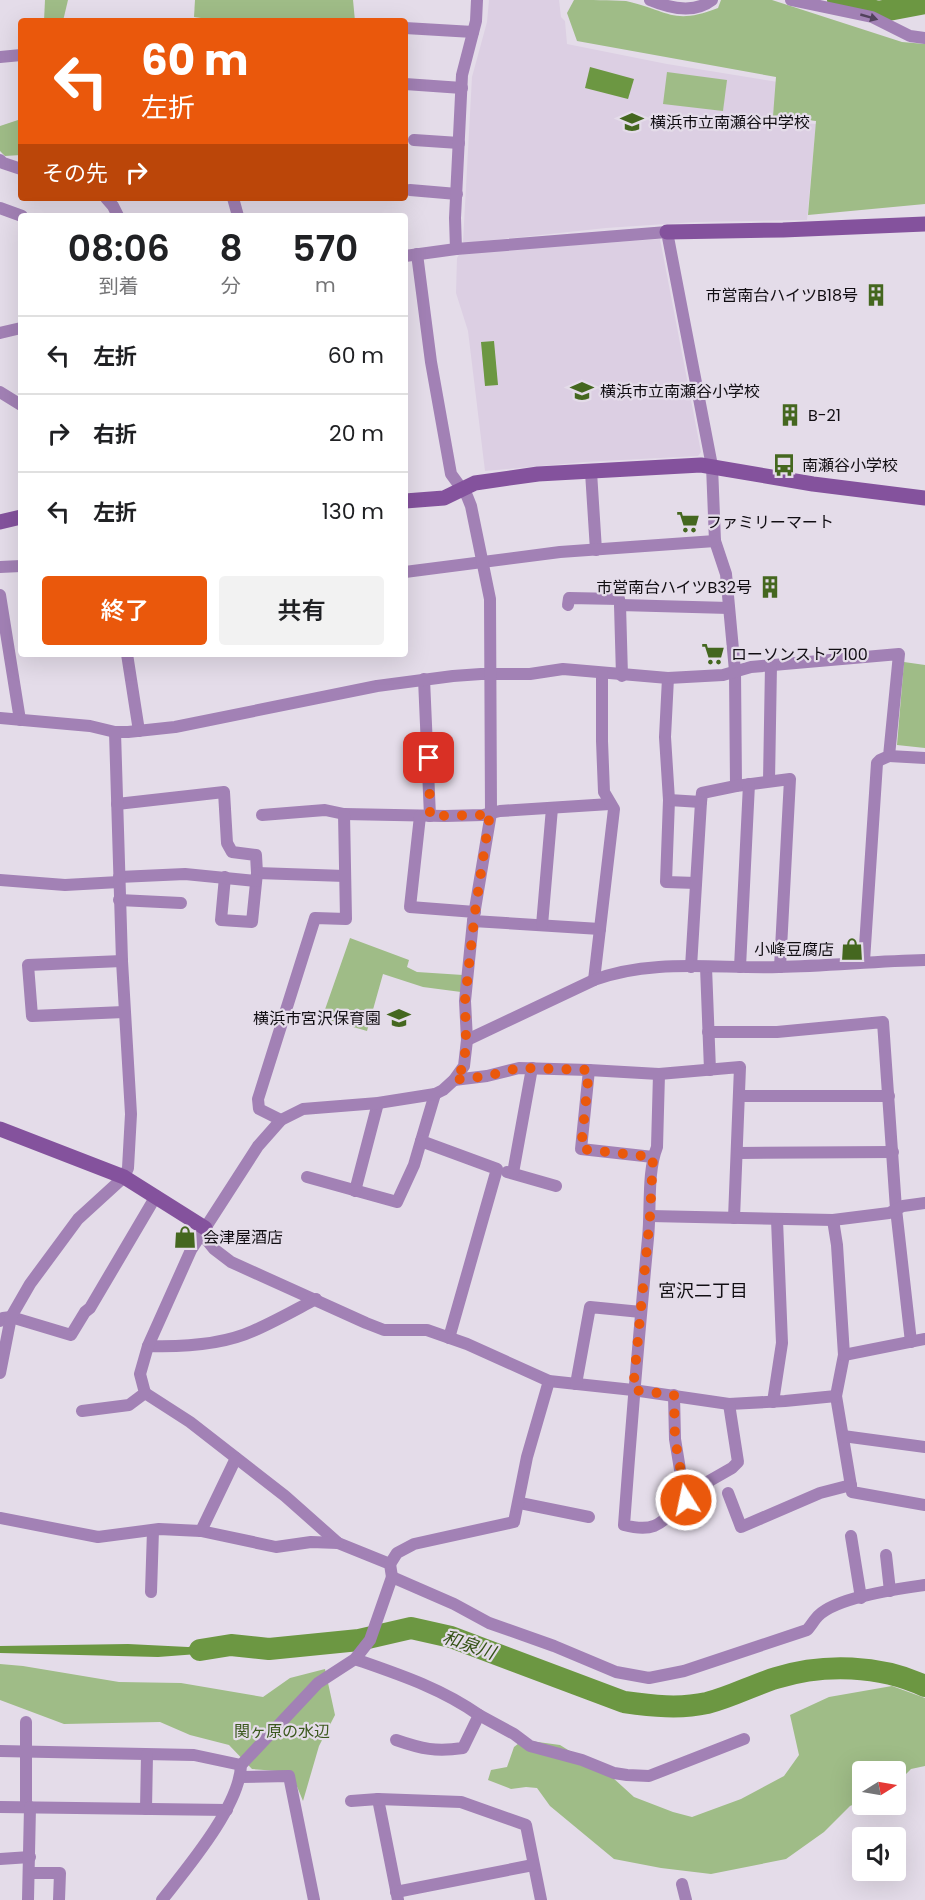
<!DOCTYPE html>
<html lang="ja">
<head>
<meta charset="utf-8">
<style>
	:root { --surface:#fff; --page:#f2f2f2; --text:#202124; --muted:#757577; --line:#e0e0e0; --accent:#ea580c }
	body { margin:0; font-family:Poppins,"Noto Sans JP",sans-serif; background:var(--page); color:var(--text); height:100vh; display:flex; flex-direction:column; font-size:22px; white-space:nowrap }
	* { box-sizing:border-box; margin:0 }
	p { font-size:20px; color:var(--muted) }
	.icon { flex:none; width:33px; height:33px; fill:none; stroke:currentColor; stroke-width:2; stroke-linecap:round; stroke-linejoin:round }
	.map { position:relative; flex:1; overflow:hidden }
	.sheet { position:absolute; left:18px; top:213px; width:390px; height:444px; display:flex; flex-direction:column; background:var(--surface); border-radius:6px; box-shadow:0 6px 24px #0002 }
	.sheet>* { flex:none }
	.guide { position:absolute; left:18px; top:18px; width:390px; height:183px; border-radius:6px; box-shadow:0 6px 24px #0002; background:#ea580c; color:#fff; overflow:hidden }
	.needle { width:39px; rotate:79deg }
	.buttons { position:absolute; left:852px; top:1761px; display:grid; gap:12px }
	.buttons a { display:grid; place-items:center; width:54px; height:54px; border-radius:6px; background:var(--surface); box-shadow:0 6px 24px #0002; font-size:30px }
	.pin { position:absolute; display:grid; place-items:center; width:51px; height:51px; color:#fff; margin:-26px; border-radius:12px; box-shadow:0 3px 9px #0006 }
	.me { position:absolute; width:66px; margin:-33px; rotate:350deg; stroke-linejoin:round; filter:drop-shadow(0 0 4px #0008) }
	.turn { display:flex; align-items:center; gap:21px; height:126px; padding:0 24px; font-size:27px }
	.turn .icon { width:78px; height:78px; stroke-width:2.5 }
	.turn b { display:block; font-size:42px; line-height:51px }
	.then { display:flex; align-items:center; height:57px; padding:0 24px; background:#0003; gap:12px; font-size:22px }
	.eta { display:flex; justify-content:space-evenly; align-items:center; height:102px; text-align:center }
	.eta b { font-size:36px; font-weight:600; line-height:42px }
	.button { display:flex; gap:12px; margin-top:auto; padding:12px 24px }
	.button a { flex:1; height:69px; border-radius:6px; background:var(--accent); color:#fff; font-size:24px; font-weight:600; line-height:69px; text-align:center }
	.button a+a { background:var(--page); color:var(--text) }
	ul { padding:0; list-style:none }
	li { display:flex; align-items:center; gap:18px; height:78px; padding:0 24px; border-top:2px solid var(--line) }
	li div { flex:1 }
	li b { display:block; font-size:22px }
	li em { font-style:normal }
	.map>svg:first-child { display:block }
</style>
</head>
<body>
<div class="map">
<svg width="925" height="1900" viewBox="0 0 925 1900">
	<rect width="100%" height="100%" fill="#e4dce9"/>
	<g fill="#dccfe3">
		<polygon points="489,0 559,0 561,17 565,21 567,44 667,64 778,82 772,120 816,124 807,220 696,222 606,228 465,243 463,242 472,77 487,22"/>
		<polygon points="660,239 701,452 698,456 585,462 485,471 468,331 456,293 457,258 460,253"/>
	</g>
	<g fill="#9fbc87">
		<polygon points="45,0 68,0 63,21 44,21"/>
		<polygon points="195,0 353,0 355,21 222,21 194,17"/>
		<path d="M574 0C590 0 610 0 626 1 668 10 672 26 718 8L721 0H772L902 42 925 44V204L808 215 816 121 773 116 776 77 577 41 567 13Z"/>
		<polygon points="667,72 727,80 723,111 663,104"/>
		<polygon points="19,92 21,92 21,155 5,156 0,151 0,126 18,120"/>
		<polygon points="904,662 925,665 925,748 897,745"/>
		<polygon points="350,938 409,960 407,967 417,972 463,975 461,992 423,987 383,974 367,1031 322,1018"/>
		<polygon points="0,1664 23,1666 119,1682 181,1683 263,1697 290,1678 325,1669 335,1715 319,1746 303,1801 291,1772 252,1769 229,1745 190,1735 160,1722 64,1724 0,1700"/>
		<polygon points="892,1686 925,1698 925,1766 911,1769 896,1784 896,1772 862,1772 862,1801 850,1806 824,1832 786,1859 711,1874 661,1868 614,1859 550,1806 537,1788 526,1787 511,1789 488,1780 491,1770 507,1767 514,1747 523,1740 560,1745 612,1777 634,1797 673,1812 692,1817 741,1799 784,1776 799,1755 790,1715 829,1697"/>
	</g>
	<g fill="#6c9742">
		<polygon points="590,67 634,79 628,99 585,88"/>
		<polygon points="494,341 498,385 485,386 481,342"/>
		<polygon points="128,1644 188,1647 222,1644 231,1645 211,1653 158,1657 0,1653 0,1646"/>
	</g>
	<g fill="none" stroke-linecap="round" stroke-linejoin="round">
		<g stroke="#6c9742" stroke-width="22">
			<polyline points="838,0 878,12 925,3"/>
			<path d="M200 1650 231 1645 269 1649 359 1640 411 1628 451 1637 624 1702C652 1706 680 1709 707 1703 731 1697 753 1685 776 1678 824 1663 880 1665 925 1686"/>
		</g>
		<g stroke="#a281b5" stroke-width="12">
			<path d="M650 0C669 8 694 14 712 0"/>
			<polyline points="791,0 872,17 910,36 925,38"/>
			<polyline points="405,28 473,32"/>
			<polyline points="0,57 21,55"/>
			<polyline points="405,84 462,88"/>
			<polyline points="414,140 459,143"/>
			<polyline points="0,160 3,163 21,169"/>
			<polyline points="410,190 457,194"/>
			<polyline points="106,198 113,206 118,216"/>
			<polyline points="233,198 238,216"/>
			<polyline points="0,208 22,216"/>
			<polyline points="456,249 667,232 712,466 715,541 726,574 735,671 736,786"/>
			<polyline points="405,256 456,249 455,218 462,75 476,21 477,0"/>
			<polyline points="0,333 21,328"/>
			<polyline points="0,392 21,405"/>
			<polyline points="591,472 596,550"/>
			<polyline points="0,567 21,566"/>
			<polyline points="405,572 560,552 715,541"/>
			<polyline points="0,595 20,720"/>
			<polyline points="568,605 569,598 619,599 620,605"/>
			<polyline points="127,654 139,731"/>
			<polyline points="622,676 620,605 729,608"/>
			<polyline points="668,678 665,737 669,800 666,882 696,883"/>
			<polyline points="424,679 430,816"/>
			<polyline points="0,718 90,726 115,732 128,732 175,727 377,686 453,676 481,674 530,674 563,669 668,678 723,675 751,667 899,654 889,756 880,760 877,763 864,961"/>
			<polyline points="889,756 925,758"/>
			<polyline points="769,781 771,665"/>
			<polyline points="669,800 701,802 702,793 736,786 790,779 780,967"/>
			<polyline points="117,804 224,792 227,843 232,852 256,855 257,873 252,922 221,920 225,877"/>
			<polyline points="262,815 325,810 344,814 445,816 483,815 500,811 610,804"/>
			<polyline points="420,816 410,907 475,912"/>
			<polyline points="257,873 345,876"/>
			<polyline points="119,877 185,874 256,881"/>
			<polyline points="0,880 65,885 119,882"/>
			<polyline points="119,900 181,903"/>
			<polyline points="473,921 600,929"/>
			<polyline points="542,925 552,808"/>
			<polyline points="122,961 28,965 32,1016 124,1012"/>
			<polyline points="691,967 701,802"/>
			<polyline points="706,967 710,1070"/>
			<polyline points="740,967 749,784"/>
			<polyline points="594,980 614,809 604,792 602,741 602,673"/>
			<polyline points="708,1032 777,1032 883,1022 896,1209 911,1342"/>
			<path d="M467 1040 594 980C652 958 718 969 779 967 828 966 876 961 925 960"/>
			<polyline points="589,1070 581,1149 653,1157"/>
			<path d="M659 1074 657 1147C647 1172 651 1210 648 1238 639 1334 631 1429 624 1525 658 1534 662 1521 685 1500L675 1439 674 1395"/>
			<polyline points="454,1080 487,1076 519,1068 589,1070 659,1074 740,1067 734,1218"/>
			<polyline points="435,1094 421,1141 497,1169 449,1338"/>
			<polyline points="740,1096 889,1096"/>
			<polyline points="281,1120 259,1109 258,1099 315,918 346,919 344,814"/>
			<polyline points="738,1153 893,1152"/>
			<polyline points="507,1172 556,1186"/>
			<polyline points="513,1173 532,1068"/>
			<polyline points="307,1177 397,1202 414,1165 421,1141"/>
			<polyline points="355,1191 378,1103"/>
			<polyline points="650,1216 833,1220 889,1213 903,1206 925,1203"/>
			<polyline points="833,1220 837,1245 844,1355 836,1396 852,1492 925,1505"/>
			<polyline points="201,1233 214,1249 231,1262 366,1323 384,1330 427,1330 467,1344 549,1381 633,1390 729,1404 785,1401 836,1396"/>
			<polyline points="0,1321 3,1318 11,1317 71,1335 85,1312 90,1308 156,1196"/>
			<path d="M148 1346C181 1347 222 1345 253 1331 274 1322 295 1310 316 1299"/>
			<polyline points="844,1355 925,1339"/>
			<polyline points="0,1373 11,1317 30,1284 78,1219 124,1177 128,1168 131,1114 122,961 115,732"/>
			<polyline points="576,1384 590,1307 641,1312"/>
			<polyline points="145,1393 190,1422 285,1496 338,1543 390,1564 392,1577"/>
			<polyline points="773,1402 782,1343 777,1220"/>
			<polyline points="82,1411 129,1405 145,1393 140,1374 148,1346 191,1250 258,1146 281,1120 303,1109 378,1103 435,1094 443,1090 454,1080 464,1066 467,1040 465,1001 473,921 491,813 490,599 471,506 467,496 451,474 431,362 417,254"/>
			<polyline points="843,1436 925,1447"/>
			<polyline points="728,1493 741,1527 820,1493 851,1485"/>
			<polyline points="685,1500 704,1484 732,1468 738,1462 729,1404"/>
			<polyline points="520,1503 589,1517"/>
			<polyline points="0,1518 98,1537 159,1529 201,1531 276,1547 311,1542 338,1543"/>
			<polyline points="201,1531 236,1458"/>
			<polyline points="851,1536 861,1598"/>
			<polyline points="886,1555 890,1591"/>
			<polyline points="390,1564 397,1553 414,1544 514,1522 527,1457 549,1381"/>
			<polyline points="151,1592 153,1530"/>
			<path d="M355 1659C398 1674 441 1688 479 1715L463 1748C436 1752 422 1749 396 1740"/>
			<polyline points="479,1715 514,1734 530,1746 582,1760 614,1773 627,1775 649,1776 744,1739"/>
			<polyline points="0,1751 194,1755 241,1765"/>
			<polyline points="241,1777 289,1776 314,1900"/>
			<polyline points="378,1799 398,1900"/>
			<polyline points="351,1801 378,1799 461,1802 526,1825 541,1900"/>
			<polyline points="0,1807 227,1810"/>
			<polyline points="26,1807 26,1722"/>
			<polyline points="146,1809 147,1755"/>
			<polyline points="0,1859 30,1857"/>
			<polyline points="29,1873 60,1873 59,1900"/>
			<polyline points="682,1884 686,1900"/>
			<polyline points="396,1892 533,1865"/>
			<polyline points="28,1900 30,1807"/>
			<path d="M162 1900C187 1868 240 1806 241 1765L318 1683 355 1659 370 1640 392 1577 454 1604 489 1623 554 1646 616 1672 649 1678 684 1671 807 1630C811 1626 814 1620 818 1616 837 1597 898 1589 925 1585"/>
		</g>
		<g stroke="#84529d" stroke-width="15">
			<polyline points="667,232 783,230 925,224"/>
			<polyline points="405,501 444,498 475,483 538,474 701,465 813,484 925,498"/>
			<polyline points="0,522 21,517"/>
			<polyline points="0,1129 124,1177 205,1228"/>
		</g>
	</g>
	<defs><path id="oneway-solid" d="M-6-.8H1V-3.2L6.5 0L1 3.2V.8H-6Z" transform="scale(1.5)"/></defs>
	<use fill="#52425c" href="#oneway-solid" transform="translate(869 17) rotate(16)"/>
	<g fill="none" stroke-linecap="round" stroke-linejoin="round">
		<polyline stroke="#ea580c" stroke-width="10" stroke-dasharray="0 18" points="429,758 430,816 483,815 490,813 475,912 465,1000 466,1040 464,1066 454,1080 487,1076 519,1068 589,1070 581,1149 653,1157 650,1216 633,1390 674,1395 675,1439 686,1500"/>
	</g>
	<defs>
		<g id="school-bare" transform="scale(1.8)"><path d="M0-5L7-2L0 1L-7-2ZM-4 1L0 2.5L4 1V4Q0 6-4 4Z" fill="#44671f" stroke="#e4dce9" stroke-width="2.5" paint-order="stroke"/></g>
		<g id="building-bare" transform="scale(1.8)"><path d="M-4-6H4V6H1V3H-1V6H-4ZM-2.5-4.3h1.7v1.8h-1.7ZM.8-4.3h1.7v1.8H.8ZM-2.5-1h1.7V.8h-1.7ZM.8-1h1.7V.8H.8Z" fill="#44671f" stroke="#e4dce9" stroke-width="2.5" paint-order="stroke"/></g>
		<g id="bus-bare" transform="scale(1.8)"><path d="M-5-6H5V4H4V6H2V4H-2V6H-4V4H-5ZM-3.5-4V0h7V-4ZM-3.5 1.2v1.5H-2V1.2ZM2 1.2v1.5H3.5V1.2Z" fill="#44671f" stroke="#e4dce9" stroke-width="2.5" paint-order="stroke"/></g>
		<g id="supermarket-bare" transform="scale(1.8)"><path d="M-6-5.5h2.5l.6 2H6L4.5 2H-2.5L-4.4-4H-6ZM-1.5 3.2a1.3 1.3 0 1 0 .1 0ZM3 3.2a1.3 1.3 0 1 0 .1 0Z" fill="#44671f" stroke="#e4dce9" stroke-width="2.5" paint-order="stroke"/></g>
		<g id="shop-bare" transform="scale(1.8)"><path d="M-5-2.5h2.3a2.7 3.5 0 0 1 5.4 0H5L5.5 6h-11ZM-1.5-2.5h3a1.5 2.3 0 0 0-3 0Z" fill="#44671f" stroke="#e4dce9" stroke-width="2.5" paint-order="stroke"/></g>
	</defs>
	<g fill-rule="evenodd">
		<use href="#school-bare" x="632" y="122"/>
		<use href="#building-bare" x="876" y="295"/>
		<use href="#school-bare" x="582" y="391"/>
		<use href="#building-bare" x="790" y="415"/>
		<use href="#bus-bare" x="784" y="465"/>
		<use href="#supermarket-bare" x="688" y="522"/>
		<use href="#building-bare" x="770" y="587"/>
		<use href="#supermarket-bare" x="713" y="654"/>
		<use href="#shop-bare" x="852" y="949"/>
		<use href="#school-bare" x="399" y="1018"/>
		<use href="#shop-bare" x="185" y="1237"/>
	</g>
	<g text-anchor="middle" stroke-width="4.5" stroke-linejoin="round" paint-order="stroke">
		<g font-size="16" fill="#110e13" stroke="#e4dce9" text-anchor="start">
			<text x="650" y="128">横浜市立南瀬谷中学校</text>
			<text x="858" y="301" text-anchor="end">市営南台ハイツB18号</text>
			<text x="600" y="397">横浜市立南瀬谷小学校</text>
			<text x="808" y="421">B-21</text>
			<text x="802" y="471">南瀬谷小学校</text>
			<text x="706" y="528">ファミリーマート</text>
			<text x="752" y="593" text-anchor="end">市営南台ハイツB32号</text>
			<text x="731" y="660">ローソンストア100</text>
			<text x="834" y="955" text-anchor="end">小峰豆腐店</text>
			<text x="381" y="1024" text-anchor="end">横浜市宮沢保育園</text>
			<text x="203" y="1243">会津屋酒店</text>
		</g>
		<g font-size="16" fill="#3b581d" stroke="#e4dce9">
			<text x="282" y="1737">関ヶ原の水辺</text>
		</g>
		<g font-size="18" fill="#110e13" stroke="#e4dce9">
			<text x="703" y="1297">宮沢二丁目</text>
		</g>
		<g font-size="18" font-style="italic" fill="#345115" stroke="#e4dce9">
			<text transform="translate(469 1645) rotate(19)" y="6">和泉川</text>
		</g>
	</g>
</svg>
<div class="buttons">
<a><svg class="needle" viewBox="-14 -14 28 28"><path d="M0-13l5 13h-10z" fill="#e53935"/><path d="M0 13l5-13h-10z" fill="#757577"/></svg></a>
<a><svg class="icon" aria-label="sound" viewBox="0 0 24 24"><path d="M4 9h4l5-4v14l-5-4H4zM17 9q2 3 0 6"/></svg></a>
</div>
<div class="pin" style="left:429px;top:758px;background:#d93025"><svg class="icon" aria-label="arrive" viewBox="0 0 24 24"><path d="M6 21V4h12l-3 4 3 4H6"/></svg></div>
<svg class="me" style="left:686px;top:1500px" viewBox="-20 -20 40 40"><circle r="17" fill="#ea580c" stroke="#fff" stroke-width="3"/><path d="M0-11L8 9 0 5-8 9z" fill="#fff"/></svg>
<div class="guide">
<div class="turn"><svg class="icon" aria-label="left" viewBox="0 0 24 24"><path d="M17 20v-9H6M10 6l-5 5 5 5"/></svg><div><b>60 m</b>左折</div></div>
<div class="then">その先<svg class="icon" aria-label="right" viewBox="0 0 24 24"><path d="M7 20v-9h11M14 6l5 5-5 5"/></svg></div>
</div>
<section class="sheet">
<div class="eta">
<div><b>08:06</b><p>到着</p></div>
<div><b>8</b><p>分</p></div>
<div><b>570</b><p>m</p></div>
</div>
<ul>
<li><svg class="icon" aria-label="left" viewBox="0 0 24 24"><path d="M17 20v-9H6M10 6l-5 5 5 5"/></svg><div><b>左折</b></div><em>60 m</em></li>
<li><svg class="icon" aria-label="right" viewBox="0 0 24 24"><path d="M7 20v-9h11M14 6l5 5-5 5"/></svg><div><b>右折</b></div><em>20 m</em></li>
<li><svg class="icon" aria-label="left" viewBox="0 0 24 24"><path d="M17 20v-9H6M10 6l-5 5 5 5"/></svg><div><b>左折</b></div><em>130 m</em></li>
</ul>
<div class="button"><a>終了</a><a>共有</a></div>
</section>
</div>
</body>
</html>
